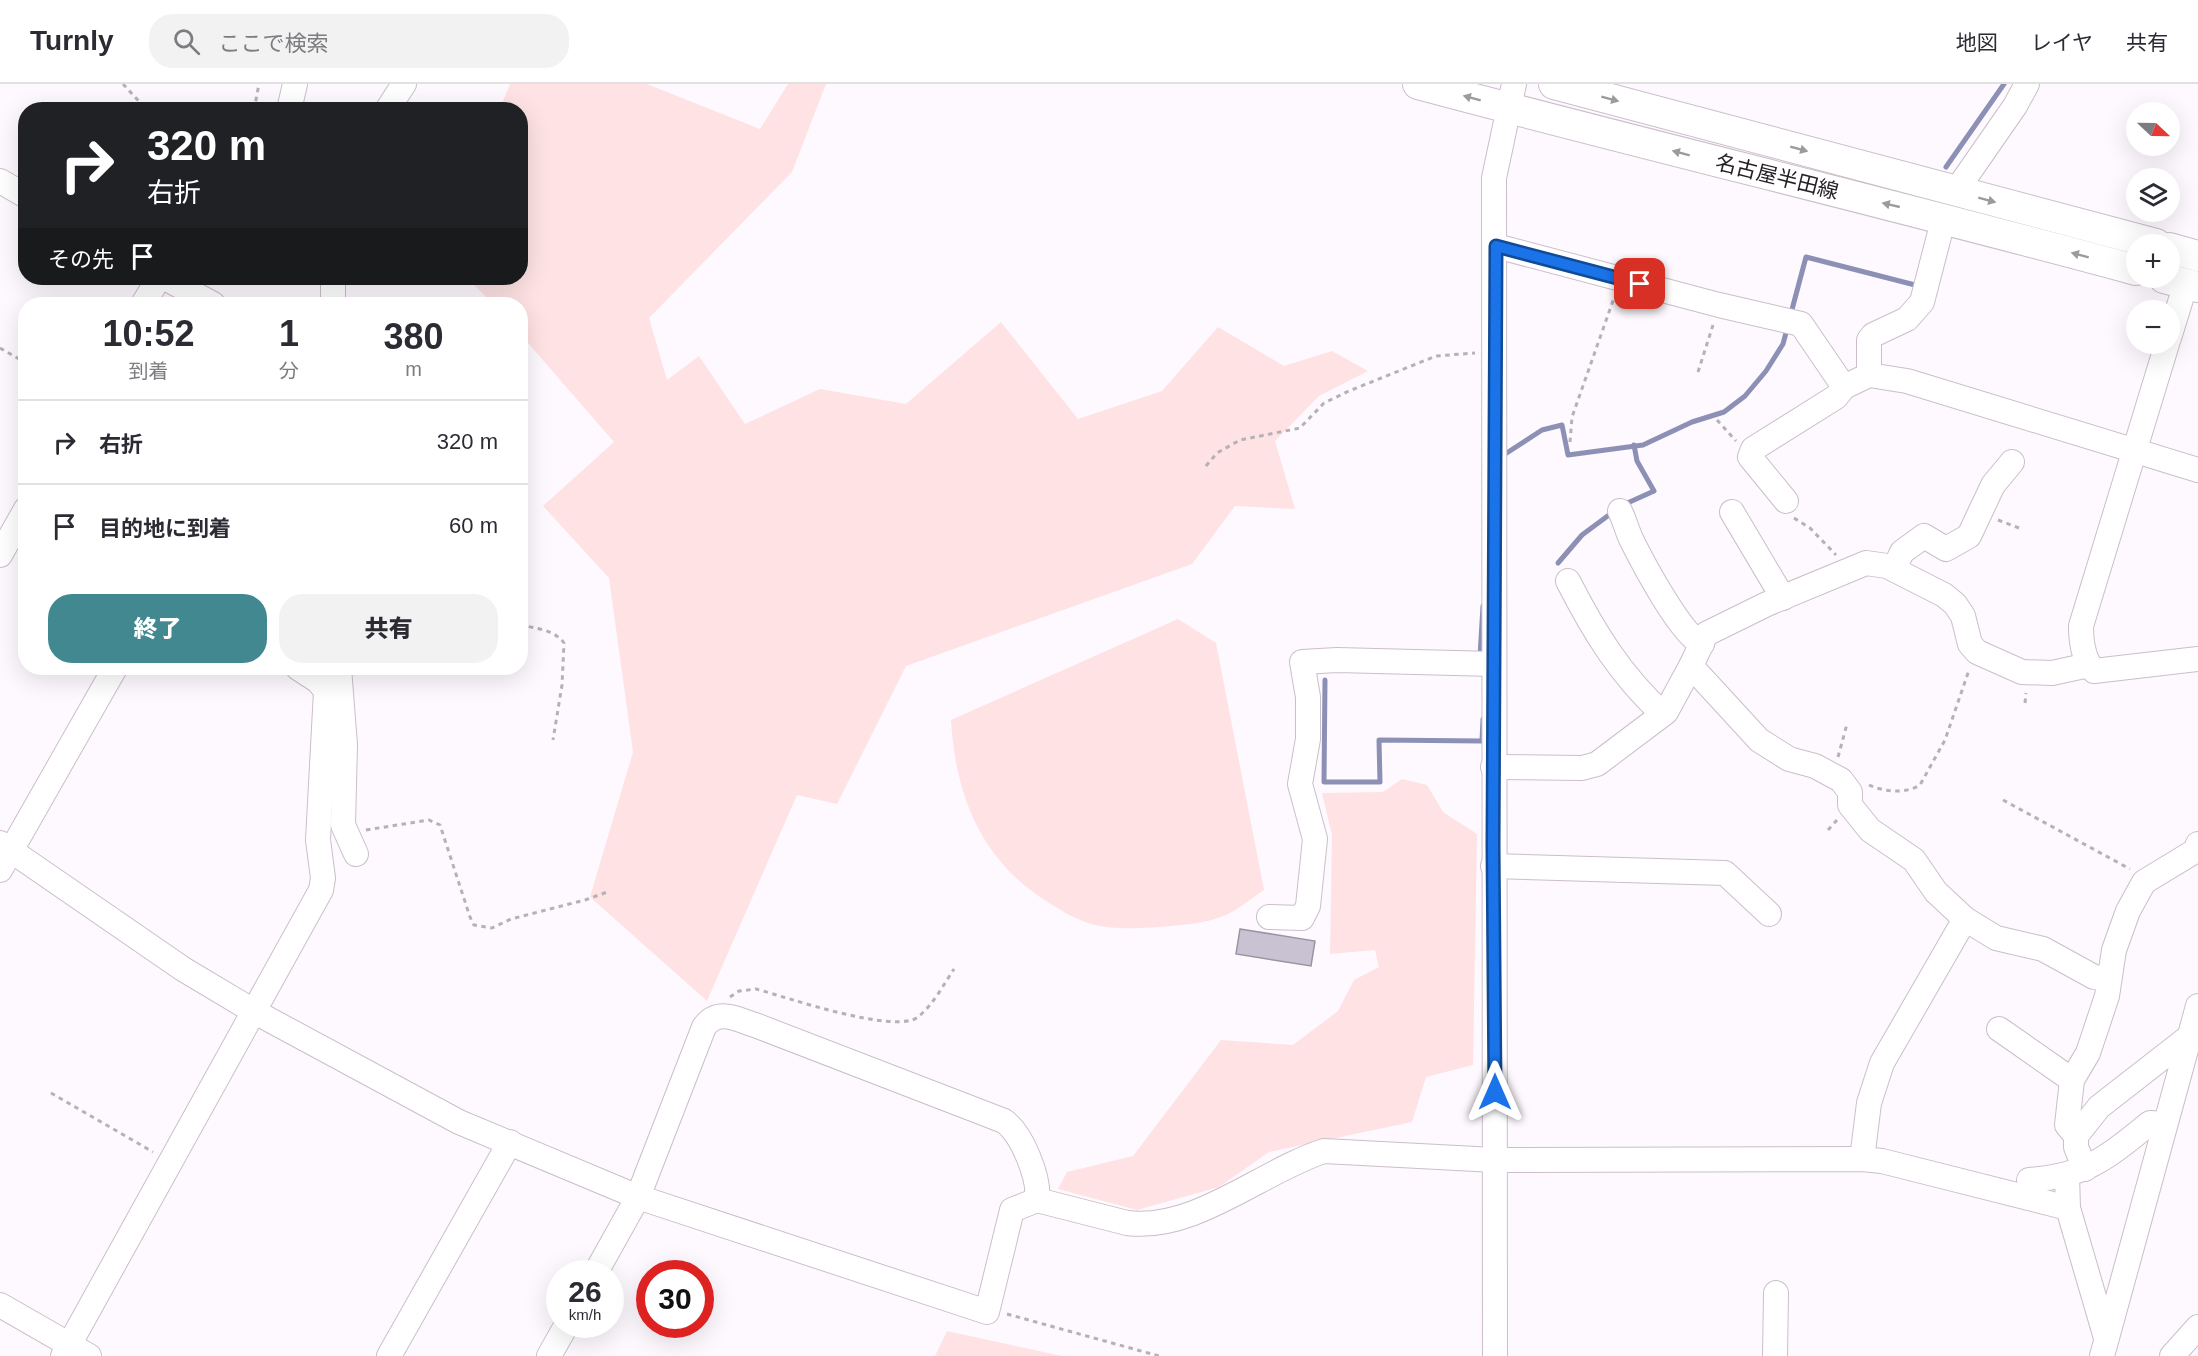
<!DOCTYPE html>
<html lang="ja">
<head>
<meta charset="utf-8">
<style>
	:root { --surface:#fff; --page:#f2f2f3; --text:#2b2b33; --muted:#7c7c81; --line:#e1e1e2; --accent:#418891 }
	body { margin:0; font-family:Arial,"Noto Sans JP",sans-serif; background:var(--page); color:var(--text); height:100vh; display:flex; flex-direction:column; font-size:22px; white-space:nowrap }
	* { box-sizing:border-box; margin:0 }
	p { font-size:20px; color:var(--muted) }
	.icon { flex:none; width:33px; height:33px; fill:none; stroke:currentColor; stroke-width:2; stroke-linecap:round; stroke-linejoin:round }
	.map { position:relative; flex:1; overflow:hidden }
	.drawer { position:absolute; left:18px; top:213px; width:510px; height:378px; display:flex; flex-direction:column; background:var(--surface); border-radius:24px; box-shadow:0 6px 24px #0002 }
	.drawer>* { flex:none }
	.guide { position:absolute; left:18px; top:18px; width:510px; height:183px; border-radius:24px; box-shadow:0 6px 24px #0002; background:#202124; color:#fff; overflow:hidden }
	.needle { width:39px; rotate:112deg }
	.controls { position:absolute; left:2126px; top:18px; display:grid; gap:12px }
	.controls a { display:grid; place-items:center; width:54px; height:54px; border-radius:50%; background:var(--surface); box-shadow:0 6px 24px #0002; font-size:30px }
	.speed { position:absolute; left:546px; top:1176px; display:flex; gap:12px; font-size:30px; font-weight:700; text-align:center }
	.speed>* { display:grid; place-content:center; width:78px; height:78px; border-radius:50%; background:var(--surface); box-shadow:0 6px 24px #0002; line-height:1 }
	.speed small { font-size:15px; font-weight:400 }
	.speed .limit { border:9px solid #d22; background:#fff; color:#111 }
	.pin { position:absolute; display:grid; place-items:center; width:51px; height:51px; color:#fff; margin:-26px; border-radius:12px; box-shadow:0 3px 9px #0006 }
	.me { position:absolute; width:66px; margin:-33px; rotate:0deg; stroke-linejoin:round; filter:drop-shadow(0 0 4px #0008) }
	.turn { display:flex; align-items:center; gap:21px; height:126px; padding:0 30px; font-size:27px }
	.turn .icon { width:78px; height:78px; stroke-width:2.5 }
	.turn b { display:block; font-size:42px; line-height:51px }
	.then { display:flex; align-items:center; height:57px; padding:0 30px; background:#0003; gap:12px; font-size:22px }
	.eta { display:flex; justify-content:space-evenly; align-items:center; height:102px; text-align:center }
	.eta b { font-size:36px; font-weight:800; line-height:42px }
	.cta { display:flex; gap:12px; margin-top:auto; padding:12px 30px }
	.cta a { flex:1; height:69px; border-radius:24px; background:var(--accent); color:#fff; font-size:24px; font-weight:800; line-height:69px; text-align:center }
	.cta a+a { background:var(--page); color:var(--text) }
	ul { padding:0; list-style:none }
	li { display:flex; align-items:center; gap:18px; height:84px; padding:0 30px; border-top:2px solid var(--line) }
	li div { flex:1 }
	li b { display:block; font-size:22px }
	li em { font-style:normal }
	header { display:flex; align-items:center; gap:36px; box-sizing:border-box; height:84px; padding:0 30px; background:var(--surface); border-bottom:2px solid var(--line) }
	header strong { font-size:28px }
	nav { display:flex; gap:33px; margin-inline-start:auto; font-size:21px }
	.search { width:420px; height:54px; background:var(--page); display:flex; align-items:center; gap:15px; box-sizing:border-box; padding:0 21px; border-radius:24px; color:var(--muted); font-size:22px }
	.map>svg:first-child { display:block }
</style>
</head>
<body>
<header>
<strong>Turnly</strong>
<div class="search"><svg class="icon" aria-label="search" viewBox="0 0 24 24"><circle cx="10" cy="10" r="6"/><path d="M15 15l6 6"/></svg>ここで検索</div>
<nav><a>地図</a><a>レイヤ</a><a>共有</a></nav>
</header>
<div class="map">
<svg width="2198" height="1272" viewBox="0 0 2198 1272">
	<rect width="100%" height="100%" fill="#fef9fe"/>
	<g fill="#fee2e4">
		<polygon points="510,0 647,0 760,45 788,0 826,0 792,88 649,234 667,296 699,272 745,340 820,305 906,320 1001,238 1078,335 1162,307 1218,243 1284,282 1332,267 1368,287 1319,312 1275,357 1295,425 1235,422 1192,480 906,582 837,720 797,711 707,917 590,813 633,668 609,494 543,422 614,358 521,251 520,220 493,220 467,194 520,194 520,26 500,25"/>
		<path d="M1178 535 1216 559 1264 806C1252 814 1239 825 1226 831 1205 840 1180 841 1159 843 1139 844 1115 846 1095 841 1078 837 1060 826 1046 817 981 776 955 710 951 636Z"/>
		<polygon points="1402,695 1427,701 1443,728 1477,750 1473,981 1426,993 1412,1038 1269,1068 1219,1103 1137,1126 1058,1105 1067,1088 1133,1072 1221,956 1293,961 1338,927 1354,896 1379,883 1375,866 1330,870 1332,751 1322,709 1383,708"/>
		<polygon points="947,1247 1062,1272 935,1272"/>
	</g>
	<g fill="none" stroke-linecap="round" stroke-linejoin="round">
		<g stroke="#8d90b5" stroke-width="5">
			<polyline points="1946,83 2004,0"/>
			<polyline points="1790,233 1806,173 1919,202"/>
			<polyline points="1502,372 1542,346 1562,341 1568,371 1643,361 1692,338 1724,328 1745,312 1766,287 1783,260 1787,245"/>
			<polyline points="1623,421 1654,407 1637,377 1634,361"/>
			<polyline points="1558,479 1582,451 1613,428"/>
			<polyline points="1480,572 1483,522"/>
			<polyline points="1325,596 1324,698 1380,698 1379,656 1482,657 1483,635"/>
		</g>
	</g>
	<polygon fill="#c8c2d2" stroke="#9993a2" stroke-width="1.5" points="1240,845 1315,857 1311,882 1236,870"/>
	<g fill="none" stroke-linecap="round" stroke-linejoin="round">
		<g stroke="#cbbeca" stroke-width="26">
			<g id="minor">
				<polyline points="289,26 295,0"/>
				<polyline points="387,26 404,0"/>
				<polyline points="0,97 26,112"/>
				<polyline points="1956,107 2015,22 2027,0"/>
				<polyline points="1496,162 1719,221 1801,240 1844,303 1869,291 1869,256 1873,251 1907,235 1922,218 1944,133"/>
				<polyline points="165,194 213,220"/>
				<polyline points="333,194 333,220"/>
				<polyline points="143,220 159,194"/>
				<polyline points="2169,254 2186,199"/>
				<path d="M2167 260 2081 542C2081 558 2083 575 2094 587L2198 575"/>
				<polyline points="1869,291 1907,297 2198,386"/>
				<polyline points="1786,417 1750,373 1753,365 1836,313 1844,303"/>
				<path d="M1620 427C1625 437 1627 447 1632 457 1643 479 1681 551 1702 560"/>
				<polyline points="1732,428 1783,514"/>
				<polyline points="0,471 26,425"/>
				<polyline points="1894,485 1902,468 1924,452 1946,465 1969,452 1993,401 2012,378"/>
				<path d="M1568 497C1594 548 1621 592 1663 630"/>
				<polyline points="2089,581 2052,589 2022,588 1977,568 1970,560 1963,532 1955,520 1944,511 1887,482 1866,479 1767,520 1706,550 1691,582 1759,656 1789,675 1815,682 1841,696 1850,708 1850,721 1870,746 1914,776 1936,808 1965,835 1996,854 2043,865 2094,893 2108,895"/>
				<polyline points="339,584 345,661 343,741 356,770"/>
				<polyline points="1493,683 1582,684 1597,680 1666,628 1691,582"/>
				<path d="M0 759 183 885 255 928 459 1038 638 1113 987 1228 1012 1126 1037 1116 1127 1139C1194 1148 1262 1087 1324 1067L1495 1076 1862 1075 1882 1077 2068 1124"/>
				<polyline points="1493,782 1725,789 1769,830"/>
				<polyline points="0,786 115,584"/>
				<polyline points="1269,833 1302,834 1308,822 1315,755 1300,700 1308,655 1308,613 1302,578 1337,576 1494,580"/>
				<polyline points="1999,945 2072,996"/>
				<polyline points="2076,1052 2099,1023 2194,949"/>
				<polyline points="1862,1075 1869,1019 1882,979 1965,835"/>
				<polyline points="2085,1085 2076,1063 2076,1052 2067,1041 2072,996 2088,969 2107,912 2114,866 2128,827 2144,798 2195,767 2198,760"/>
				<polyline points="2067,1092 2068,1124 2106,1254"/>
				<path d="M2029 1096C2087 1092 2106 1074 2150 1039L2165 1040"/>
				<path d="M595 1190 638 1113 704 943C718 924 736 935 755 941L1004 1037C1022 1050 1040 1094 1037 1116"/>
				<polyline points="0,1221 89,1272"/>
				<polyline points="63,1272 321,806 323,794 318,756 326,607 318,597 298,584"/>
				<polyline points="389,1272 510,1058"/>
				<polyline points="549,1272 567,1240"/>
				<polyline points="1495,1272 1494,94 1514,0"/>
				<polyline points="1775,1272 1776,1209"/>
				<polyline points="2102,1272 2198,922"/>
				<polyline points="2172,1272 2198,1243"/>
			</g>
		</g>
		<g stroke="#cbbeca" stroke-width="32">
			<g id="major">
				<path d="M1418 0C1657 64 1897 121 2136 186"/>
				<polyline points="1554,0 2156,160"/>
				<polyline points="2169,164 2198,172"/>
				<polyline points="2164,194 2198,203"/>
			</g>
		</g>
		<g stroke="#b6b1b6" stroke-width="3" stroke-dasharray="4.5 4.5" stroke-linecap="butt">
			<polyline points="123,0 147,26"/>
			<polyline points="254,26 259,0"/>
			<polyline points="0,264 26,279"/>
			<polyline points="1698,288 1713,241"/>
			<polyline points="1717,336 1736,357"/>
			<polyline points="1570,358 1572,333 1614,214"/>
			<polyline points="1206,382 1217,369 1240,356 1300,344 1324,319 1349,307 1436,272 1475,269"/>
			<polyline points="1794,434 1810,444 1836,471"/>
			<polyline points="1998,436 2019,444"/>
			<path d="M520 541C535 544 555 546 564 559L562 601 553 656"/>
			<polyline points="2025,619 2026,609"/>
			<polyline points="1838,673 1847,640"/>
			<path d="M1869 701C1885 708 1905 710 1920 701L1945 656 1969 586"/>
			<polyline points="2003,716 2130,785"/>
			<polyline points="366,746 429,736 440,741 470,833 474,841 492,844 511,835 585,816 610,807"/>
			<polyline points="1828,746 1837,736"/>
			<path d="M730 913 739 907 756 905C786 913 895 951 918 933 933 921 944 900 954 885"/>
			<polyline points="51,1009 153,1068"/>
			<polyline points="1007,1230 1159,1272"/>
		</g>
		<use href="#minor" stroke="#fff" stroke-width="24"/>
		<use href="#major" stroke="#fff" stroke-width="30"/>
	</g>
	<defs><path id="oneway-solid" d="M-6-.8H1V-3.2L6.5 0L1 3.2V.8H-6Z" transform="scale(1.5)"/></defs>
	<g fill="#9c9a9c">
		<use href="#oneway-solid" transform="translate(1472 14) rotate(-165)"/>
		<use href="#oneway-solid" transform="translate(1610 15) rotate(15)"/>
		<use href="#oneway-solid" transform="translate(1799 65) rotate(15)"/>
		<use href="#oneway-solid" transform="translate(1681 69) rotate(-165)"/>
		<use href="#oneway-solid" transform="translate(1987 116) rotate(15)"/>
		<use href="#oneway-solid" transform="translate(1891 121) rotate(-167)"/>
		<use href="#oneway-solid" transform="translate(2080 171) rotate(-165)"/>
	</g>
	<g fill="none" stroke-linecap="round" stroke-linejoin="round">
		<g stroke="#114b97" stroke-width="15">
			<polyline id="route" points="1495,1008 1493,762 1496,162 1640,200"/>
		</g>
		<use href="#route" stroke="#1a73e8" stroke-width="10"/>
	</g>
	<g text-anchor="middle" stroke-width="5" stroke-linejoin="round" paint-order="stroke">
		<g font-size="21" fill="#231e23" stroke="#fff">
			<text transform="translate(1777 93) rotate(14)" y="7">名古屋半田線</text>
		</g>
	</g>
</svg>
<div class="controls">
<a><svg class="needle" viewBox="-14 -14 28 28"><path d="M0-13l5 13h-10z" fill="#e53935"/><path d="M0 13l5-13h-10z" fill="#7c7c81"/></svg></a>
<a><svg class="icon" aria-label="layers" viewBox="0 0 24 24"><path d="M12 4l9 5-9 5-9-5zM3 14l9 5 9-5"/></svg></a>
<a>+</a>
<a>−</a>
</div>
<div class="speed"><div>26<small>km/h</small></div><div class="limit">30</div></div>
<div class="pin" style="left:1640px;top:200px;background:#d93025"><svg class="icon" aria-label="arrive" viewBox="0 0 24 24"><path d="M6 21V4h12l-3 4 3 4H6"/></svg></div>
<svg class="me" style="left:1495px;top:1008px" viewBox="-20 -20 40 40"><path d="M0-17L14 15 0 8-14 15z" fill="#1a73e8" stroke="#fff" stroke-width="4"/></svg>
<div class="guide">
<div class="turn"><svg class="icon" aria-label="right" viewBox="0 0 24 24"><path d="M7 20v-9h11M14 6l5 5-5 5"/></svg><div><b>320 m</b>右折</div></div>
<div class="then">その先<svg class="icon" aria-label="arrive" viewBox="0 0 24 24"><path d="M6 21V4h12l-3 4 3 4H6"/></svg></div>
</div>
<section class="drawer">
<div class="eta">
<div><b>10:52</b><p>到着</p></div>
<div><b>1</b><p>分</p></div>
<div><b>380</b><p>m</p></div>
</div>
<ul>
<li><svg class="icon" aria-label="right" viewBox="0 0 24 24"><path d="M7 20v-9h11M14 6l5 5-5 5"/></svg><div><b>右折</b></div><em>320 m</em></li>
<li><svg class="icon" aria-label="arrive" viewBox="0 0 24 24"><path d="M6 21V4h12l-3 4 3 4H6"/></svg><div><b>目的地に到着</b></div><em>60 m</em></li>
</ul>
<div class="cta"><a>終了</a><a>共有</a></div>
</section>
</div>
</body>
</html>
